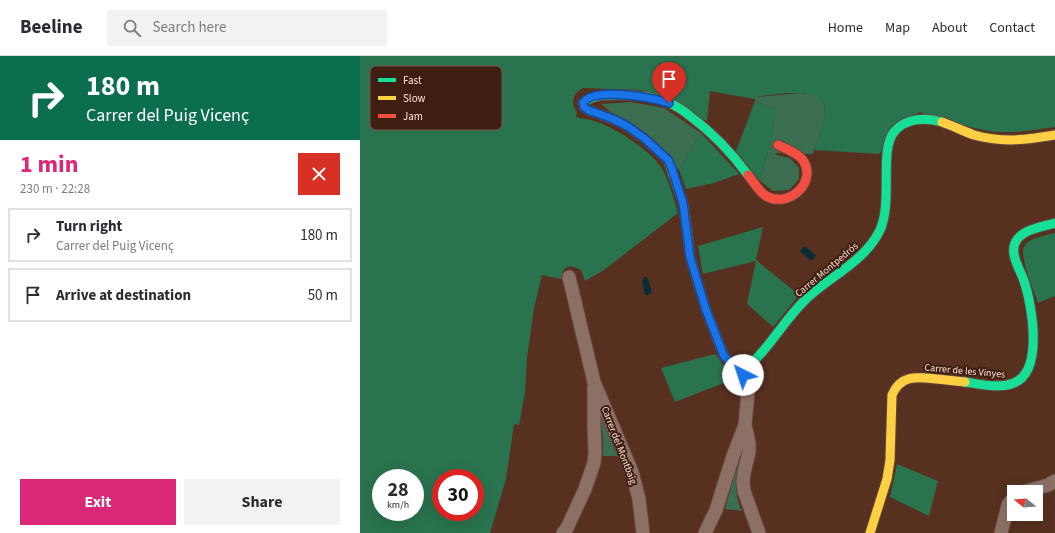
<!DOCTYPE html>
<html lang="en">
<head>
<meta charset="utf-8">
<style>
	:root { --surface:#fff; --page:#f2f2f3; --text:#2b2b33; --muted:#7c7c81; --line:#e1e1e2; --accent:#db2777 }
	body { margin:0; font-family:"Source Sans 3",sans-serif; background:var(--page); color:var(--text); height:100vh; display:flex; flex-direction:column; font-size:15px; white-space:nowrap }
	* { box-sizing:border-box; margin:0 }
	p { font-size:13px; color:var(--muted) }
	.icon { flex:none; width:22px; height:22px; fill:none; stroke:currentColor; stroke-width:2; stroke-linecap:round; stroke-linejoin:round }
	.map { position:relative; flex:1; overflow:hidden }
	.drawer { display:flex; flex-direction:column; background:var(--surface); width:360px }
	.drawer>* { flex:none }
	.guide { background:#0b6e4f; color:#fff; overflow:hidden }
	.needle { width:26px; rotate:287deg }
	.buttons { position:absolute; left:647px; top:429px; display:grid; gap:8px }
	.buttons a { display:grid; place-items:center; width:36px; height:36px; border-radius:0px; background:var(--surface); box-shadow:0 4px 16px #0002; font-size:20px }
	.speed { position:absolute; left:12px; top:413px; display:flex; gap:8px; font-size:20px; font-weight:700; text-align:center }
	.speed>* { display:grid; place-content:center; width:52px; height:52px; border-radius:50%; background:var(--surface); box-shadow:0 4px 16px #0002; line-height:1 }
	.speed small { font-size:10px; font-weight:400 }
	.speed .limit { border:6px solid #d22; background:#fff; color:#111 }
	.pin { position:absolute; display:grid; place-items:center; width:34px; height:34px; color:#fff; margin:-41px -17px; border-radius:50% 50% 50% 0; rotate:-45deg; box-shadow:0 0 4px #0007 }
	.pin .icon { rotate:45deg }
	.me { position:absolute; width:44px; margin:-22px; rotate:319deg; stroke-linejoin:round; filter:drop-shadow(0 0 3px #0008) }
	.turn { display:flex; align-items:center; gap:14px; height:84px; padding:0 20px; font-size:18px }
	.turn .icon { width:52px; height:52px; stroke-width:2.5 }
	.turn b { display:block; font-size:28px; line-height:34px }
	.round { display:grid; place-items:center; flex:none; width:42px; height:42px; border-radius:0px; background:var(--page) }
	.headline { display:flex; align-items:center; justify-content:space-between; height:68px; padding:0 20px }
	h1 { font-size:24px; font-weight:700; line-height:30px; color:var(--accent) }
	.action { display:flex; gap:8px; margin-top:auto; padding:8px 20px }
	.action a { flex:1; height:46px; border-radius:0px; background:var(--accent); color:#fff; font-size:16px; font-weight:700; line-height:46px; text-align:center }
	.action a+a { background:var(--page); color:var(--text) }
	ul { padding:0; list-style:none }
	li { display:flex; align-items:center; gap:12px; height:54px; margin:0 8px 6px; padding:0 12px; border:2px solid var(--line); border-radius:0px }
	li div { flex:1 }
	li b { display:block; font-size:15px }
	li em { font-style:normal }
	header { display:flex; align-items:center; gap:24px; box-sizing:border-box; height:56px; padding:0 20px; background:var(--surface); border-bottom:1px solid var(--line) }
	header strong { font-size:19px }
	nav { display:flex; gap:22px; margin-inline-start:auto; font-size:14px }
	.search { width:280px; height:36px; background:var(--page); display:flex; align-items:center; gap:10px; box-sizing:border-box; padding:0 14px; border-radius:0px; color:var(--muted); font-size:15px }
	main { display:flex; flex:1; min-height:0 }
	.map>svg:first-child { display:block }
</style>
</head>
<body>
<header>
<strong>Beeline</strong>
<div class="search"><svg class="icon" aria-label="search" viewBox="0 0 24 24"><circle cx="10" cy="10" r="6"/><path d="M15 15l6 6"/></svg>Search here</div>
<nav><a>Home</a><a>Map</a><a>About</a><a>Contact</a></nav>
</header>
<main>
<section class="drawer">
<div class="guide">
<div class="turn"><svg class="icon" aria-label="right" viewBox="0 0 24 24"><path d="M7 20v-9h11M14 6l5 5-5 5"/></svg><div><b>180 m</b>Carrer del Puig Vicenç</div></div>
</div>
<div class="headline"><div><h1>1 min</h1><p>230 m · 22:28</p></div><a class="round" style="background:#d93025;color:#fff"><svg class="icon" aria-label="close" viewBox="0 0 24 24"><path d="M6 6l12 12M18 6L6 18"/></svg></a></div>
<ul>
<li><svg class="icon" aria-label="right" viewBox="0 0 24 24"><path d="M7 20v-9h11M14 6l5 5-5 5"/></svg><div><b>Turn right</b><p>Carrer del Puig Vicenç</p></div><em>180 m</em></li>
<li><svg class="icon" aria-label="arrive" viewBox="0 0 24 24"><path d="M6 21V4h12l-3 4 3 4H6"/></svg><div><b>Arrive at destination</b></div><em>50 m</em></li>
</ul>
<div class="action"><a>Exit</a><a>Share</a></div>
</section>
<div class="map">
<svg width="695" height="477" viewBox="0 0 695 477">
	<rect width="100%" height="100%" fill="#57301f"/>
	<g fill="#3b6d51">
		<path d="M441 37C449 38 459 39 463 46 470 58 456 86 453 98L414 97 417 99 430 102 439 112V123L429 134 413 135 400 125 412 78 415 53 395 45V43H394L395 41Z"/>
		<polygon points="271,46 304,52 341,77 319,114 241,48"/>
		<polygon points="240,354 259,400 243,400 243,383"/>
		<path d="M380 400H382C377 423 372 433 382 455L365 453Z"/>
	</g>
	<g fill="#2a734f" fill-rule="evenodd">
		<path d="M0 0H695V71C672 74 648 79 624 74 602 70 581 62 559 56L519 98 454 94C458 84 466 62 465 52 463 29 411 39 395 41L394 43 350 35 347 65 282 34 223 32C213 37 210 47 217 56L216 61C222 63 228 63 234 65 253 70 291 95 301 111 310 125 313 142 318 157L244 214 225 225 221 214C209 208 203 209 201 223L182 219 174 252 167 302 165 337 159 369 154 368 146 423 130 477H0ZM21 422H55V456H21ZM81 422H115V456H81Z"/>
		<polygon points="395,45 415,53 412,78 400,125 376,95"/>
		<polygon points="341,77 379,118 354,127 326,133 319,114"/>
		<polygon points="403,171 396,204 439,239 413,271 387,248 396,205 343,218 338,190"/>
		<path d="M695 177V240L678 247C673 233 664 211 663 197 663 193 664 189 668 186 675 181 687 179 695 177Z"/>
		<polygon points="355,298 374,323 315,346 301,312"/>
		<polygon points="537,408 578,425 569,460 530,441"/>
	</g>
	<g fill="#082b36">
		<polygon points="445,190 456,200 451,205 440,195"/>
		<polygon points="284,221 286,221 288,223 292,237 285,239 282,225"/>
	</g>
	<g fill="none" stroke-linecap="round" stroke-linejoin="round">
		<g stroke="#64483d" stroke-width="15">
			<g id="street">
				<polyline points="209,221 234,326 272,416 279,443 283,477"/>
				<polyline points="387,319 389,325 385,369 389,387 389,396 384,417 383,426 384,435 399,477"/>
				<polyline points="663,436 688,429 695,425"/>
				<polyline points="203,477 207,472 225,433 234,407 235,397 234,368 234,332"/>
				<polyline points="345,477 356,454 373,400 385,369"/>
				<polyline points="641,477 648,449 654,441"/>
			</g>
		</g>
		<g stroke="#64483d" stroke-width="11">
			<g id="fast">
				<path d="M328 182 323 147 308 104 284 82 267 70 253 63 228 54 224 51 223 47C234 38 247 39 261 39 276 39 295 41 309 47 317 50 324 55 330 60 353 77 371 96 388 119"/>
				<path d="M391 308C411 289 424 265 444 245 468 221 505 206 520 174 533 146 519 94 534 76 545 62 566 61 582 66"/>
				<path d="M605 326C620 328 639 333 654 327 684 315 672 249 664 225 660 213 650 199 655 187 661 173 682 171 695 167"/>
			</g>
		</g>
		<g stroke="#64483d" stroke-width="11">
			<g id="slow">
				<path d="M582 66C593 70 603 75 614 79 642 87 667 84 695 79"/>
				<path d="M510 477 527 423 530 404 532 339C541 318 558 321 577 323 586 324 596 325 605 326"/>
			</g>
		</g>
		<g stroke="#64483d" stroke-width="11">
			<g id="jam">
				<path d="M388 119C394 126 398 135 406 140 429 153 459 125 442 103 436 96 426 93 418 89"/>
				<polyline points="328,182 330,201 346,254 364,300 372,307 380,309"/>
			</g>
		</g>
		<use href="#street" stroke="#8d7065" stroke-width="13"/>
		<use href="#fast" stroke="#16e098" stroke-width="9"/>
		<use href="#slow" stroke="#ffcf43" stroke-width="9"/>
		<use href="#jam" stroke="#f24e42" stroke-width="9"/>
	</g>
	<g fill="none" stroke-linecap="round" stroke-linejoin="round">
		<g stroke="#114b97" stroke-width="10">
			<path id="route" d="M309 47C293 42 233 30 223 47L224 51 228 54 253 63 267 70 284 82 308 104 312 113 323 147 330 201 346 254 364 300 372 307 380 309 379 314 383 319"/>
		</g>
		<use href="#route" stroke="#1a73e8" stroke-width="7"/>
	</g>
	<g text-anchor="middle" stroke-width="4" stroke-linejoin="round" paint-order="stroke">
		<g font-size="10" fill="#fce1d7" stroke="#3f1e12">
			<text transform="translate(466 213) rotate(-40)" y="4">Carrer Montpedrós</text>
			<text transform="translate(605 314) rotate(5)" y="4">Carrer de les Vinyes</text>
			<text transform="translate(260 389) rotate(69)" y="4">Carrer del Montbaig</text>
		</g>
	</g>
	<rect x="10" y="10" width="132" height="64" rx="6" fill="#3f1e12" stroke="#78584d" stroke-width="1"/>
	<rect x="18" y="22" width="18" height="4" fill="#16e098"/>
	<rect x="18" y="40" width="18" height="4" fill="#ffcf43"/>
	<rect x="18" y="58" width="18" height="4" fill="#f24e42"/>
	<g font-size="11" fill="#fce1d7">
		<text x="43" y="28">Fast</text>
		<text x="43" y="46">Slow</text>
		<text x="43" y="64">Jam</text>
	</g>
</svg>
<div class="buttons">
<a><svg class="needle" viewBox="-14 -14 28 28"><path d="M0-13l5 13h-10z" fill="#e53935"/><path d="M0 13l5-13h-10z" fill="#7c7c81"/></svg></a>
</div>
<div class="speed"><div>28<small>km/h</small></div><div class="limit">30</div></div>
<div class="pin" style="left:309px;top:47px;background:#d93025"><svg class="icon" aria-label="arrive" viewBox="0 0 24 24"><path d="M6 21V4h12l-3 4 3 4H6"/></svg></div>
<svg class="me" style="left:383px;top:319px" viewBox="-20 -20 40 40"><circle r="19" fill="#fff"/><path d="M0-13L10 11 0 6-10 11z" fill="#1a73e8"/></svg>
</div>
</main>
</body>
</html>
